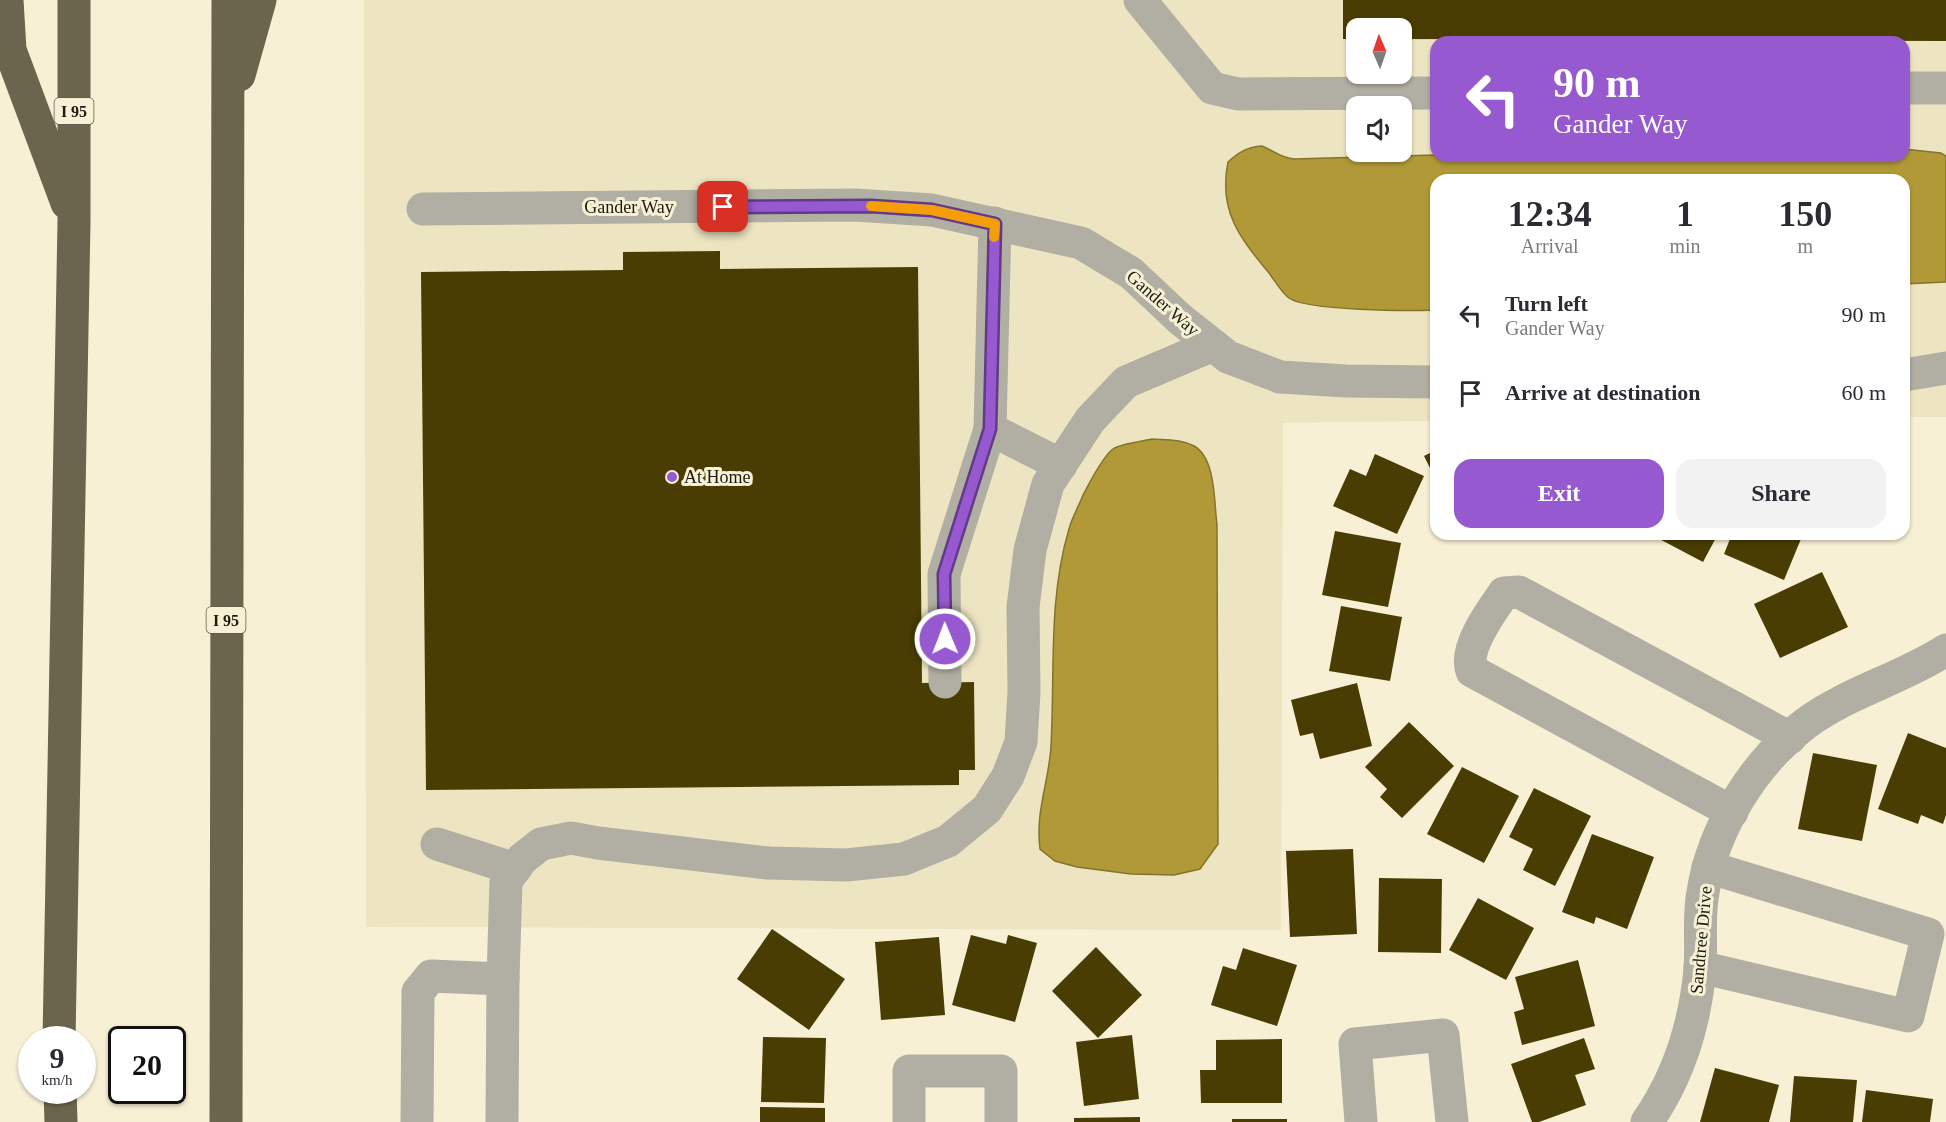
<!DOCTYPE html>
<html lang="en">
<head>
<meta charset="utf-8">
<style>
	:root { --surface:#fff; --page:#f2f2f3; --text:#2b2b33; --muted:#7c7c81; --accent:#9759cf }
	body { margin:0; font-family:Georgia,serif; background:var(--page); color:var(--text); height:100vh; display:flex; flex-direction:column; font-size:22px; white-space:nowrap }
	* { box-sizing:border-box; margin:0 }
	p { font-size:20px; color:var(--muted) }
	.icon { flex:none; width:33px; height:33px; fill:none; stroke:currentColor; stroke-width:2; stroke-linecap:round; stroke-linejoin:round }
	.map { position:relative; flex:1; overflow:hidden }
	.details { position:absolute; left:1430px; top:174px; width:480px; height:366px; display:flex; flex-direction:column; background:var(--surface); border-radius:18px; box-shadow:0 2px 4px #0004 }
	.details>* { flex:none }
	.guide { position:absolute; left:1430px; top:36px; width:480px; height:126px; border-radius:18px; box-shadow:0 2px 4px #0004; background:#9759cf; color:#fff; overflow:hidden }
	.needle { width:39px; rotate:358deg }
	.buttons { position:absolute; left:1346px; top:18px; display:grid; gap:12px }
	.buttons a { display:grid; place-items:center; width:66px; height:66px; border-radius:12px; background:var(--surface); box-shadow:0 2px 4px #0004; font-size:30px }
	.speed { position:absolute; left:18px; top:1026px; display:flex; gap:12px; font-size:30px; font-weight:700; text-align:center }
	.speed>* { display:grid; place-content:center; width:78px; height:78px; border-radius:50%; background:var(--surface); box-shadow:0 2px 4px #0004; line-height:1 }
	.speed small { font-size:15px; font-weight:400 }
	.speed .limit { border:3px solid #111; border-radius:9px; background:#fff; color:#111 }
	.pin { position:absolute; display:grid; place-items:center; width:51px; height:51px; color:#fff; margin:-26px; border-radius:12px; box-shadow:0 3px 9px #0006 }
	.me { position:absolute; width:66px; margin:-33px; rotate:359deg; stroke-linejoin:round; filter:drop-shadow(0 0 4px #0008) }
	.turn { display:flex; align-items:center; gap:21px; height:126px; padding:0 24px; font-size:27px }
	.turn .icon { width:78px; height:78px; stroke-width:2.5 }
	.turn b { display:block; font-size:42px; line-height:51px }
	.eta { display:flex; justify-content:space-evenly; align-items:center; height:102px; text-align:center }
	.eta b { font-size:36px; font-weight:700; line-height:42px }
	.button { display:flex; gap:12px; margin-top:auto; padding:12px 24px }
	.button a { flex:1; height:69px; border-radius:18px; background:var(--accent); color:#fff; font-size:24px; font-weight:700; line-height:69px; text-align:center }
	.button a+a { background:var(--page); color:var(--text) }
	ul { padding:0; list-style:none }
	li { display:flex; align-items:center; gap:18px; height:78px; padding:0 24px }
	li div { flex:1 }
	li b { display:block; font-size:22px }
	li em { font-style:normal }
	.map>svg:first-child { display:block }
</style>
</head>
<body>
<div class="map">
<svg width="1946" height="1122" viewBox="0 0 1946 1122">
	<rect width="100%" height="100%" fill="#f7f0d5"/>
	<path fill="#ede5c2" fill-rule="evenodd" d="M364 0H1946V417H1904V180H1436L1435 421 1283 423 1281 930 366 927ZM1356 28H1401V74H1356ZM1436 42H1904V156H1436ZM1356 106H1401V152H1356Z"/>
	<g fill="#b09936" stroke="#84742b" stroke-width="1.5">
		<path d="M1262 146C1274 151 1281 158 1294 159L1435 155 1904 156V149L1941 153 1946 156V282L1904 284V180H1436L1435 310C1410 311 1307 311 1289 298 1282 293 1275 281 1269 273 1240 238 1218 211 1228 162 1239 152 1247 147 1262 146Z"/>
		<path d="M1152 439C1166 440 1181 439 1194 446 1216 458 1214 503 1217 525L1218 844 1200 869 1174 875 1131 874 1077 867 1055 861 1040 849C1035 812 1049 782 1051 746 1055 673 1048 599 1069 529 1072 517 1079 506 1083 495 1089 484 1102 457 1113 449 1119 444 1143 441 1152 439Z"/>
	</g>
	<g fill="#493d03">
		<polygon points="1343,0 1946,0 1946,41 1401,39 1401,28 1356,28 1356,39 1343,39"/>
		<polygon points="720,251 720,269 918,267 922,683 974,682 975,770 959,770 959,785 426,790 421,272 623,270 623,252"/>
		<polygon points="1436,450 1436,480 1424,456"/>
		<polygon points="1375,454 1424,476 1397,534 1333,506 1350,469 1366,476"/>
		<polygon points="1335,531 1401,543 1388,607 1322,595"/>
		<polygon points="1650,534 1718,534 1703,562"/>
		<polygon points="1732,534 1803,534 1784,580 1724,554"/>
		<polygon points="1822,572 1848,627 1780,658 1754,604"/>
		<polygon points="1341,606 1402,617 1390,681 1329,671"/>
		<polygon points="1357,683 1372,746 1320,759 1313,733 1300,736 1291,700"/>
		<polygon points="1409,722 1454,766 1402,818 1380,797 1387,789 1365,767"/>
		<polygon points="1908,733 1946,748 1946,815 1943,824 1921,815 1918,824 1878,809"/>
		<polygon points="1813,753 1877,765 1862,841 1798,829"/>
		<polygon points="1462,767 1519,796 1484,863 1427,834"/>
		<polygon points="1534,788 1591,816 1555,886 1523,870 1533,849 1509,837"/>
		<polygon points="1592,834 1654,857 1627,929 1596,917 1594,924 1562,912"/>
		<polygon points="1353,849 1357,934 1290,937 1286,851"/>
		<polygon points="1379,878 1442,879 1441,953 1378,952"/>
		<polygon points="1478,898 1534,928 1506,980 1449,950"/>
		<polygon points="772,929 845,979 809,1030 737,979"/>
		<polygon points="971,935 1006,944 1008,935 1037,943 1015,1022 952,1005"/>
		<polygon points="939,937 945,1015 881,1020 875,942"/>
		<polygon points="1096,947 1142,995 1098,1038 1052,991"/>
		<polygon points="1243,948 1297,965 1277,1026 1211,1005 1223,966 1236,970"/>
		<polygon points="1578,960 1595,1026 1522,1045 1514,1012 1524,1009 1515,977"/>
		<polygon points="1132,1035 1139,1099 1084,1106 1076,1042"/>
		<polygon points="763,1037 826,1038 824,1103 761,1102"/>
		<polygon points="1584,1038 1595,1069 1575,1075 1586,1105 1539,1122 1532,1122 1511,1064"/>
		<polygon points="1282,1039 1282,1103 1201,1103 1200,1070 1216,1070 1216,1040"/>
		<polygon points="1715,1068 1779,1085 1769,1122 1700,1122"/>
		<polygon points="1794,1076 1857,1080 1853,1122 1790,1122"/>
		<polygon points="1866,1090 1933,1099 1930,1122 1862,1122"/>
		<polygon points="760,1107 825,1108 825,1122 760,1122"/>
		<polygon points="1140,1117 1140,1122 1074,1122 1074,1118"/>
		<rect x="1232" y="1119" width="55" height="3"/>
	</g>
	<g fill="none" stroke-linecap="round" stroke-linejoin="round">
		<g stroke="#b1afa3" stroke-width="33">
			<polyline points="1140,0 1212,88 1238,94 1436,93"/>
			<polyline points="1904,88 1946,88"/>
			<polyline points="423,209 855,205 932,210 1081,243 1131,273 1180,319 1228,357 1280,377 1346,381 1436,382"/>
			<polyline points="995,223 990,429 1061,465"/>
			<polyline points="1904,375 1946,368"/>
			<polyline points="945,682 944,574 990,429"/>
			<path d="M1732 812 1472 671C1463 649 1492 610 1504 593L1519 592 1790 738"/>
			<polyline points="437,844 515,869"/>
			<polyline points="1700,967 1908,1016 1928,934 1708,867"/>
			<polyline points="503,979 506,881 522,859 541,844 571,838 598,843 768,863 846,865 904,859 948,841 987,809 1008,776 1021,742 1024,692 1023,607 1030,550 1048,484 1090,420 1126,382 1213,345"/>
			<polyline points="417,1122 418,992 431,976 503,979 502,1122"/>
			<polyline points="909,1122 909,1071 1001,1071 1001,1122"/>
			<polyline points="1361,1122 1355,1044 1443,1035 1452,1122"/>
			<path d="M1647 1122C1679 1076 1695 1024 1700 969 1702 943 1698 917 1703 892 1713 828 1754 763 1805 724 1848 692 1901 679 1946 650"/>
		</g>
		<g stroke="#6b654d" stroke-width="33">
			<polyline points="7,0 10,50 67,203"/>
			<polyline points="239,75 260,0"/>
			<polyline points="59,1040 74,221 74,0"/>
			<polyline points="60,1090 61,1122"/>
			<polyline points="226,1122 228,0"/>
		</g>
	</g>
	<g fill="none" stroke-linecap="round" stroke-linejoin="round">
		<g stroke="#623a87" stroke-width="15">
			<polyline id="route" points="723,207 871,206 932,210 995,224 990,429 944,574 945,639"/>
		</g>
		<use href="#route" stroke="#9759cf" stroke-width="10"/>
		<polyline stroke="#f59e0b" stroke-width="10" points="871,206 932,210 995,224 994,237"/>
	</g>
	<circle fill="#9759cf" stroke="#f7f0d5" stroke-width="2" cx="672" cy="477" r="6"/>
	<g text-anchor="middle" stroke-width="6" stroke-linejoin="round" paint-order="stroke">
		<g fill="#f7f0d5" stroke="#5f5c4c" stroke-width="1.5">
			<rect x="54.5" y="98" width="39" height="26" rx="4.5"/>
			<rect x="206.5" y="607" width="39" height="26" rx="4.5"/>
		</g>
		<g font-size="16" font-weight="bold" fill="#1e1c12">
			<text x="74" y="117">I 95</text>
			<text x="226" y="626">I 95</text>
		</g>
		<g font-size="18" fill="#1e1c12" stroke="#f7f0d5">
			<text x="629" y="213">Gander Way</text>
			<text transform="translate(1163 303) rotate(41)" y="6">Gander Way</text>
			<text transform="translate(1701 940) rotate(-85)" y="6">Sandtree Drive</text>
		</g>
		<g font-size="18" fill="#1e1c12" stroke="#f7f0d5" text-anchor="start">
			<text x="684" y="483">At Home</text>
		</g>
	</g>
</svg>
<div class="buttons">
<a><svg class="needle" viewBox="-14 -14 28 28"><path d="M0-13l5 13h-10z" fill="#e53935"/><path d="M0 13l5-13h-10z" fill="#7c7c81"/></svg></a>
<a><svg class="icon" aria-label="sound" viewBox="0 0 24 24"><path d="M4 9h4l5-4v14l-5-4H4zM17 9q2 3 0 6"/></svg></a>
</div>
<div class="speed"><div>9<small>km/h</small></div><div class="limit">20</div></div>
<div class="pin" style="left:723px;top:207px;background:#d93025"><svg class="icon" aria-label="arrive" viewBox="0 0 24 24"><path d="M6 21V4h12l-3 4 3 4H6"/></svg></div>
<svg class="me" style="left:945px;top:639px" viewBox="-20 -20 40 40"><circle r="17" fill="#9759cf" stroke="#fff" stroke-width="3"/><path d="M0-11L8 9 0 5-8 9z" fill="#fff"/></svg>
<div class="guide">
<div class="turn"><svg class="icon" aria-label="left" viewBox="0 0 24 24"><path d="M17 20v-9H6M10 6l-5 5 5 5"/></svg><div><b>90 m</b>Gander Way</div></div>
</div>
<section class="details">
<div class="eta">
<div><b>12:34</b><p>Arrival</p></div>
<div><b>1</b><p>min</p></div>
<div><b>150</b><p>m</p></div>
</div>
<ul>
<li><svg class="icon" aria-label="left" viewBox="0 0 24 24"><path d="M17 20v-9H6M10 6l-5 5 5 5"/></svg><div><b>Turn left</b><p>Gander Way</p></div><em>90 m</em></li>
<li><svg class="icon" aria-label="arrive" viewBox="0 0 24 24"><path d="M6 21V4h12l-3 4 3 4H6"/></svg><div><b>Arrive at destination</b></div><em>60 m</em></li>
</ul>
<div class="button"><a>Exit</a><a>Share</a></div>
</section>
</div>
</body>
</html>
